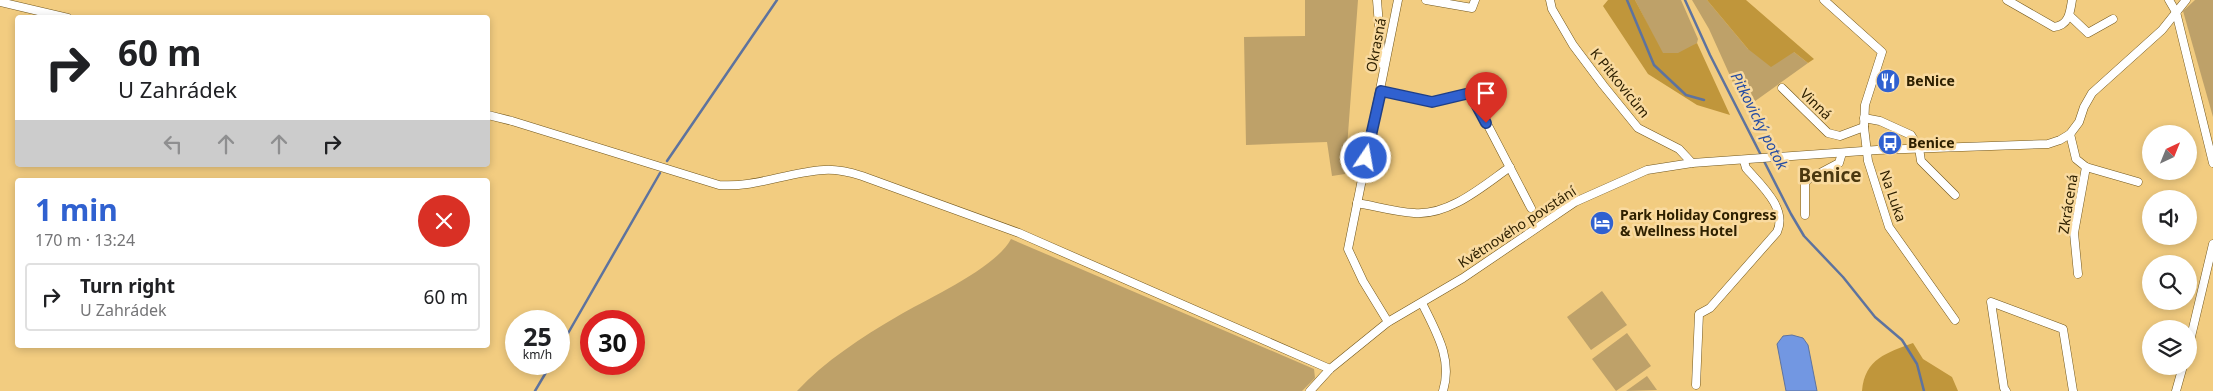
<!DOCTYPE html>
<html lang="en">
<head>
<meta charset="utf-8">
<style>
	:root { --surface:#fff; --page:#f6f6f6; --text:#202124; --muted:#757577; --line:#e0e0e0; --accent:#3061d0 }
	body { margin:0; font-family:"Noto Sans",sans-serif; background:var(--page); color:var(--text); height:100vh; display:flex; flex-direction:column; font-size:19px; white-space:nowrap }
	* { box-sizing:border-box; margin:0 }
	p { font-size:16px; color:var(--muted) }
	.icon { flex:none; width:28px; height:28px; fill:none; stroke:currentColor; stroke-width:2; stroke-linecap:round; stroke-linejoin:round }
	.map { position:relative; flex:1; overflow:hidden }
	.drawer { position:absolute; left:15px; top:178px; width:475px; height:170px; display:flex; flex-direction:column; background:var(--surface); border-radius:5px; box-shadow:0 2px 8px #0003 }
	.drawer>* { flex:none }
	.guide { position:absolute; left:15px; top:15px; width:475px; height:152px; border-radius:5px; box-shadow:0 2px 8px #0003; background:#fff; color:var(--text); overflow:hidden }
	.needle { width:32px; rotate:43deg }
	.tools { position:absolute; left:2142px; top:125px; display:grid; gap:10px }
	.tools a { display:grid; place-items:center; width:55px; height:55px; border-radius:50%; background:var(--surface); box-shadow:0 2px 8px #0003; font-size:25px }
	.speed { position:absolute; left:505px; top:310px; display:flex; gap:10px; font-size:25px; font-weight:700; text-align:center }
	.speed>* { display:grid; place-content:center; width:65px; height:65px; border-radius:50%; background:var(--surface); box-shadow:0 2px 8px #0003; line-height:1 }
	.speed small { font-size:12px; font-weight:400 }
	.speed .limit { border:8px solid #d22; background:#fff; color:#111 }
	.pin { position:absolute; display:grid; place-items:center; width:42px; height:42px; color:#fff; margin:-51px -21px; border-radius:50% 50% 50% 0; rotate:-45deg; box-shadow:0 0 5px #0007 }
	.pin .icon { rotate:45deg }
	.me { position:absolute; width:55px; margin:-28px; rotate:12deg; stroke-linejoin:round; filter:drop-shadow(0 0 4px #0008) }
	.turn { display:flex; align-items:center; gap:18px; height:105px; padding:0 20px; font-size:22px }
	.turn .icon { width:65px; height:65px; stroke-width:2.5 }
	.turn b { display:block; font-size:35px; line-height:42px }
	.lanes { display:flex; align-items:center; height:48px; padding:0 20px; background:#0003; justify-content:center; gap:25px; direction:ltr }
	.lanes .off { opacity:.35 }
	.round { display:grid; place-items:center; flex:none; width:52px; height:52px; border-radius:26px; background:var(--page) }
	.head { display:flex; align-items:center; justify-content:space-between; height:85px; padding:0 20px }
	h1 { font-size:30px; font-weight:700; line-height:38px; color:var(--accent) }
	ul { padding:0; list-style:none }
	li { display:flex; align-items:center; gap:15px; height:68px; margin:0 10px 8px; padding:0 10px; border:2px solid var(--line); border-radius:5px }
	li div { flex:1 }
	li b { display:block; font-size:19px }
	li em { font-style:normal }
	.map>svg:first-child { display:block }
</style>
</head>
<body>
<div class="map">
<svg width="2213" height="391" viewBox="0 0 2213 391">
	<rect width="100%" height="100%" fill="#f2cc80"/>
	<g fill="#bea169">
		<polygon points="1305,0 1358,0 1345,174 1332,176 1327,142 1246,145 1244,37 1305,36"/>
		<polygon points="1635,0 1681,0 1698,39 1697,43 1690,48 1713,81 1662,53"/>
		<polygon points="1692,0 1707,0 1748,49 1794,52 1808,63 1751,104 1741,100 1709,29"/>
		<polygon points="2195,0 2213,0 2213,117 2183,11"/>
		<path d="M1011 239 1314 369 1315 378 1302 391H797C825 361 862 337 898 316 927 299 996 268 1011 239Z"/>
		<polygon points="1602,291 1627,325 1591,350 1567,317"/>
		<polygon points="1627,333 1651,366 1616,391 1592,359"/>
		<polygon points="1647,376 1657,390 1626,391"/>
	</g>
	<g fill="#c0963b">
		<polygon points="1608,0 1635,0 1663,53 1678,53 1697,43 1730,115 1697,105 1648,74 1603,6"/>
		<polygon points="1707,0 1746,0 1814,59 1808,63 1794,52 1771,67 1748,49"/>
		<path d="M1913 343 1923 359 1952 377 1958 391H1862C1865 358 1887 353 1913 343Z"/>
	</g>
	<polygon fill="#7297e2" stroke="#5e739e" points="1792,335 1803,338 1808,345 1817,391 1786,391 1777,344 1783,336"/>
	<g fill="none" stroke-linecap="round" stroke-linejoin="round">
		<g stroke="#5e739e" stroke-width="2.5">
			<polyline points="1627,0 1654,65 1686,95 1704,100"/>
			<polyline points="1685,0 1710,55 1791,214 1804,236 1843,277 1875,317 1902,340 1917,364 1924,391"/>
			<polyline points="667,161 777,0"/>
			<polyline points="559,349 660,173"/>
			<polyline points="535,391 551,364"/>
		</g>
		<g stroke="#72571c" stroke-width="9">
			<g id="minor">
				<polyline points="1377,0 1382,64"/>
				<polyline points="1426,0 1472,8 1475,0"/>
				<polyline points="1550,0 1552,9 1573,45 1603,85 1638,128 1679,149 1692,163"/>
				<polyline points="1824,0 1882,52 1865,105 1864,127 1868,161 1889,227 1955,320"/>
				<path d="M2007 0 2054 27C2069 25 2070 13 2072 0"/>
				<polyline points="2169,0 2176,12 2213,163"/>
				<polyline points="0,2 68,18"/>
				<polyline points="2070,16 2088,33 2113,19"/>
				<polyline points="1782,88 1828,133 1840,136 1864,127"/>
				<polyline points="1381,91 1431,102 1471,93 1531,208"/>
				<path d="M488 115 512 121 719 185C755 188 788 172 824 170 837 169 849 172 862 176L1019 233 1330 369"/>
				<polyline points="1864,118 1880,121 1911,135 1919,148 1921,161 1955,195"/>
				<polyline points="2070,134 2076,159 2086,167 2138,182"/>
				<path d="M1357 203C1375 206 1395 212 1414 213 1449 216 1483 186 1510 167"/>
				<polyline points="1805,215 1805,184 1807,180 1839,163 1842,153"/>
				<polyline points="2078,274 2074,233 2086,167"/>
				<path d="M1422 303C1436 332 1453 359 1443 391"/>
				<polyline points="1388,322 1363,281 1348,249 1398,0"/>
				<polyline points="2189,345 2213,244"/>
				<path d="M1696 385 1699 314 1710 308 1777 232C1788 209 1761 185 1746 168L1744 161"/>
				<polyline points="1310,391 1330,369 1388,322 1463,278 1575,202 1647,170 1692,163 1877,150 2048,144 2060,140 2070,134 2079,122 2084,107 2092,93 2162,30 2186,0"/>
				<polyline points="2006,391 2004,388 1991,302 2063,329 2073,391"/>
				<polyline points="2176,391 2183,366"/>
			</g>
		</g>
		<use href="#minor" stroke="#fff" stroke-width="8"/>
	</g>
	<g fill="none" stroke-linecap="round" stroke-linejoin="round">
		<g stroke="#1f3f87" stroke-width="12">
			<polyline id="route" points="1366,158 1381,91 1432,102 1470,93 1486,123"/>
		</g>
		<use href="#route" stroke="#3061d0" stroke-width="9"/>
	</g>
	<defs>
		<g id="restaurant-disc" transform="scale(1.25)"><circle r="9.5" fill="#3061d0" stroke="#f9da9f"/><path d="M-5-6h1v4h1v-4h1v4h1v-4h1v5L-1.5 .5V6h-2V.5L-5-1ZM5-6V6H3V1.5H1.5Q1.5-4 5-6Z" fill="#fff"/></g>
		<g id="bus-disc" transform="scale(1.25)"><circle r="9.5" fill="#3061d0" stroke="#f9da9f"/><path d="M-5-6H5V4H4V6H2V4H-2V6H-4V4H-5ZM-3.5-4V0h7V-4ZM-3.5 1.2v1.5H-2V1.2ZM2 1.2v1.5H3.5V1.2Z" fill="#fff"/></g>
		<g id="hotel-disc" transform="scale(1.25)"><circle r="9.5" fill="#3061d0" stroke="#f9da9f"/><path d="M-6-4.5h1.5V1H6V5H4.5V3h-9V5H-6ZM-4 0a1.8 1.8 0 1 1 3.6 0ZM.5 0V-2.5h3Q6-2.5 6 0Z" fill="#fff"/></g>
	</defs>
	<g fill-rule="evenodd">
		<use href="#restaurant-disc" x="1888" y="81"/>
		<use href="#bus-disc" x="1890" y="143"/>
		<use href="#hotel-disc" x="1602" y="223"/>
	</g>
	<g text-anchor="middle" stroke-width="5" stroke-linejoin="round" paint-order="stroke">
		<g font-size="14" fill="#2e2000" stroke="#f9da9f">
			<text transform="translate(1376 45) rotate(-79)" y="5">Okrasná</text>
			<text transform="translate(1620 83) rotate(51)" y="5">K Pitkovicům</text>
			<text transform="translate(1816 104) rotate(44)" y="5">Vinná</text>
			<text transform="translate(1893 196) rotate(71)" y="5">Na Luka</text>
			<text transform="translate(2068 204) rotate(-81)" y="5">Zkrácená</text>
			<text transform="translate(1517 227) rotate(-33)" y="5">Květnového povstání</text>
		</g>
		<g font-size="14" font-weight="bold" fill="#2e2000" stroke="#f9da9f" text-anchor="start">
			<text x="1906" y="86">BeNice</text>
			<text x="1908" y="148">Benice</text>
			<text x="1620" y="220">Park Holiday Congress<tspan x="1620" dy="16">&amp; Wellness Hotel</tspan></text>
		</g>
		<g font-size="15" font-style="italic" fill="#264da4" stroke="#f9da9f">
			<text transform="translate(1759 121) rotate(63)" y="5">Pitkovický potok</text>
		</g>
		<g font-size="19" font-weight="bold" fill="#4b380f" stroke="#f9da9f">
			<text x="1830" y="182">Benice</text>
		</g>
	</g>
</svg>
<div class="tools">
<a><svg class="needle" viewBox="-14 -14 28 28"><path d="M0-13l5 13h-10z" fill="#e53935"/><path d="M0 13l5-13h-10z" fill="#757577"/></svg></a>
<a><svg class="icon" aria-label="sound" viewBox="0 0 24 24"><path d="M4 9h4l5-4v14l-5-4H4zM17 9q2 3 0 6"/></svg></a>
<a><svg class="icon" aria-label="search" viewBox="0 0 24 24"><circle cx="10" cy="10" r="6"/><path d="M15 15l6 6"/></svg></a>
<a><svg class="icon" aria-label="layers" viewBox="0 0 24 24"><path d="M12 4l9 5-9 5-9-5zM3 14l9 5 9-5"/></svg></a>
</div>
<div class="speed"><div>25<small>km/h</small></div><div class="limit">30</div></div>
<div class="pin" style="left:1486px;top:123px;background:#d93025"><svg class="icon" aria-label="arrive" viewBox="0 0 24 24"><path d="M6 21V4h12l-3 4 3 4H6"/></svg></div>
<svg class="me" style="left:1366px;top:158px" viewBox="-20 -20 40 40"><circle r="17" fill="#3061d0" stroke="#fff" stroke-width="3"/><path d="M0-11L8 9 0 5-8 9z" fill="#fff"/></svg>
<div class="guide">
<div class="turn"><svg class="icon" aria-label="right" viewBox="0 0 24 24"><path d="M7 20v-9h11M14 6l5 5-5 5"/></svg><div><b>60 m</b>U Zahrádek</div></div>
<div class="lanes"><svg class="icon off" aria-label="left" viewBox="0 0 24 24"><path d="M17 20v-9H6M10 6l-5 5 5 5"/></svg><svg class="icon off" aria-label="ahead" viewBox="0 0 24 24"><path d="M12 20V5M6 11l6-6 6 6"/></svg><svg class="icon off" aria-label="ahead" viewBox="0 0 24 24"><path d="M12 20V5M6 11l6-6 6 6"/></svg><svg class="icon" aria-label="right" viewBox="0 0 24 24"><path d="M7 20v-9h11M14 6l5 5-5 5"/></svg></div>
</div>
<section class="drawer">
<div class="head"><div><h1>1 min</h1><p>170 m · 13:24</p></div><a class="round" style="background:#d93025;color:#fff"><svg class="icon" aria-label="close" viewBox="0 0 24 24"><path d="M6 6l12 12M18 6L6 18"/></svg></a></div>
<ul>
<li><svg class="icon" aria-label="right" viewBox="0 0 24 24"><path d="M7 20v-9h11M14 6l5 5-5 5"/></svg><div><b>Turn right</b><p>U Zahrádek</p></div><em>60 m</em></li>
</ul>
</section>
</div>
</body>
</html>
